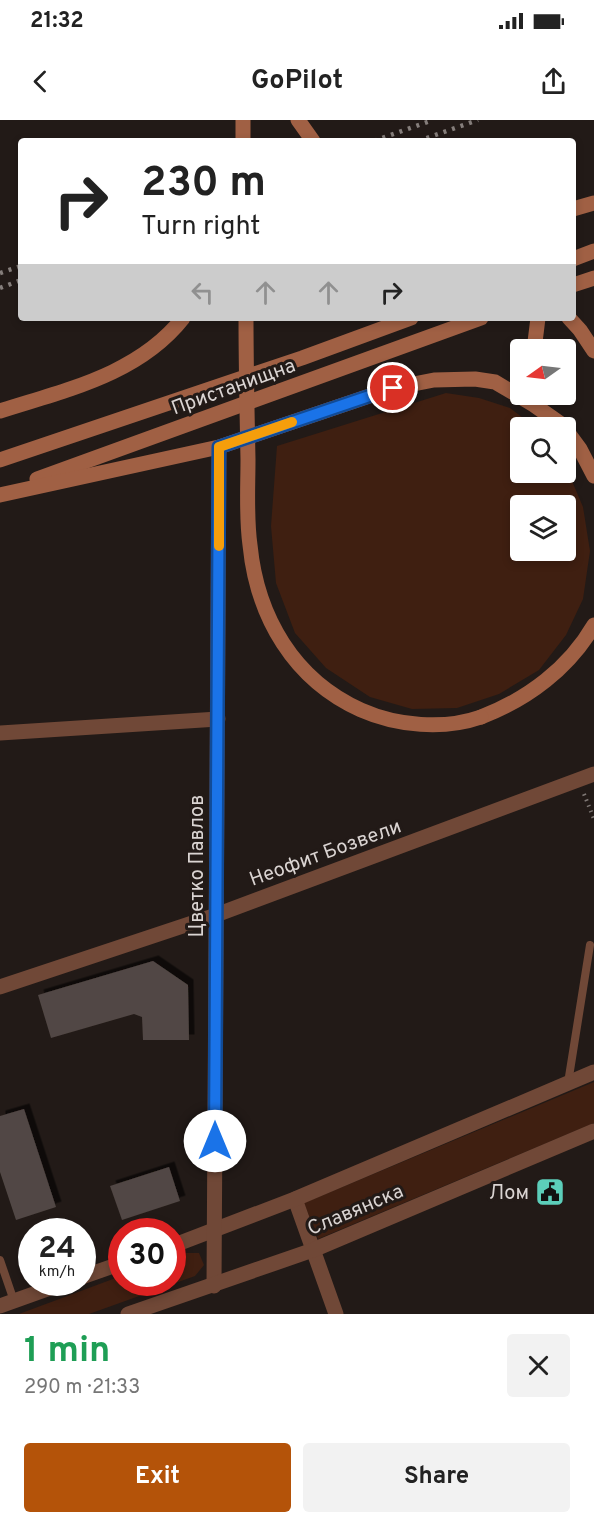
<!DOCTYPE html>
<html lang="en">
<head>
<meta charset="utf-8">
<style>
	:root { --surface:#fff; --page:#f2f2f2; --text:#222; --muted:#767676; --accent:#b45309 }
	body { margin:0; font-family:Overpass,sans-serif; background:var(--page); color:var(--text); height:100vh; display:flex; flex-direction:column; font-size:22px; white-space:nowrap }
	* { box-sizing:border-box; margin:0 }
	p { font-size:20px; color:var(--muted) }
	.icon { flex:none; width:33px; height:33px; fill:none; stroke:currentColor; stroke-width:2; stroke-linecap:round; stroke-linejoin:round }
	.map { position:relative; height:1194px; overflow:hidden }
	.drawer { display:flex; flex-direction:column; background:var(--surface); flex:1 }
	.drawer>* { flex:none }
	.hud { position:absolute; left:18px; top:18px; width:558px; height:183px; border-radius:6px; box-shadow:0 3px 9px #0003; background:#fff; color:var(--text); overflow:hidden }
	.needle { width:39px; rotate:256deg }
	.controls { position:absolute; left:510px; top:219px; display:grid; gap:12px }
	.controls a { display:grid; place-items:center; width:66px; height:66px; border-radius:6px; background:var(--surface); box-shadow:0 3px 9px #0003; font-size:30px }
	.speed { position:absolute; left:18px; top:1098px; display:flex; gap:12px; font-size:30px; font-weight:700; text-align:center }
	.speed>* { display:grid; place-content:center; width:78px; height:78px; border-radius:50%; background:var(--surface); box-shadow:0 3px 9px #0003; line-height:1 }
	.speed small { font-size:15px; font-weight:400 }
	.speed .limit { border:9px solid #d22; background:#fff; color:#111 }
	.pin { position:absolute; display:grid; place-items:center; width:51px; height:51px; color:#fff; margin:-26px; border:3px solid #fff; border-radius:50%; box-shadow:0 2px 6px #0007 }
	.me { position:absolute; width:66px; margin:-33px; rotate:0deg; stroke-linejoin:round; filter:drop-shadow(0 0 4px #0008) }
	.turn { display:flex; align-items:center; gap:21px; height:126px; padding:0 24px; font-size:27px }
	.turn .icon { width:78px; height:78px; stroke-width:2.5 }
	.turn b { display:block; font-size:42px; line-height:51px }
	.lanes { display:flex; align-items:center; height:57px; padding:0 24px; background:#0003; justify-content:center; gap:30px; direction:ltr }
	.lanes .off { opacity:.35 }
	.round { display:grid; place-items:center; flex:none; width:63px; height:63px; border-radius:6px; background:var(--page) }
	.headline { display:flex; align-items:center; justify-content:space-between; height:102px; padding:0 24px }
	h1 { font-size:36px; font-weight:700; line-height:45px; color:#1e9e55 }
	.cta { display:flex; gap:12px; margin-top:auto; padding:12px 24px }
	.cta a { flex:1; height:69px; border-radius:6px; background:var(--accent); color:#fff; font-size:24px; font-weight:700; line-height:69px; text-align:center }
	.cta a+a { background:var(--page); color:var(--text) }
	.status { display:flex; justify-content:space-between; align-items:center; height:42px; padding:0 30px; background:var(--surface); direction:ltr }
	.status svg { height:16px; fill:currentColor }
	header { display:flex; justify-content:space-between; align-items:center; height:78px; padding:0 24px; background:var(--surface); font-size:27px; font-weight:700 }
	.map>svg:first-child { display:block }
</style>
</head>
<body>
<div class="status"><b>21:32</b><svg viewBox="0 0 49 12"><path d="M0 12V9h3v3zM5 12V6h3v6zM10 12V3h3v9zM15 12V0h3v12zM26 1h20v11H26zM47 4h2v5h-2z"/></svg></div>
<header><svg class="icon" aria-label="back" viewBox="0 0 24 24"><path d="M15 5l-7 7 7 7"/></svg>GoPilot<svg class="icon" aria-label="share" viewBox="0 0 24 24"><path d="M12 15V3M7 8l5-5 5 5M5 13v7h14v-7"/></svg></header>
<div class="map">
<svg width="594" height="1194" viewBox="0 0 594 1194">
	<defs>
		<filter id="shadow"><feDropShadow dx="5.5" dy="-5.5" stdDeviation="0" flood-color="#0009"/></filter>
	</defs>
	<rect width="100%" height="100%" fill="#221a17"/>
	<g fill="#3f1f11" fill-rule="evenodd">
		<path d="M446 273 479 278 510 288 535 307 520 308V352H566V347L583 387 590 431 583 479 566 515 539 550 499 574 457 588 412 589 370 577 326 548 295 513 276 463 271 406 277 326ZM520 386H566V430H520Z"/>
		<polygon points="594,962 594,1003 318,1119 304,1083"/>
		<polygon points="184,1133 199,1133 204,1145 195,1156 89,1194 19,1194 121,1156 122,1162 172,1162 173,1137"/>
	</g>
	<g fill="#514744" filter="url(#shadow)">
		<polygon points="153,841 188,865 189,920 143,920 142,897 134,894 51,918 38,875"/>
		<polygon points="24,989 56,1087 16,1100 0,1052 0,996"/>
		<polygon points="169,1047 180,1081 122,1100 110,1066"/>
	</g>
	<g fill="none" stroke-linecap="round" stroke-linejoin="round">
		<polyline stroke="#7e7774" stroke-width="4" stroke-dasharray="1.5 4.5" stroke-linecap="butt" points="584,674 594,699"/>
		<g stroke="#704837" stroke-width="8">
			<polyline points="568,963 590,825"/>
			<polyline points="0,1140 14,1181"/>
		</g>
		<g stroke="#704837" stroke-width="15">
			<polyline points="0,613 218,599"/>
			<polyline points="0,867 216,795 594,654"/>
			<polyline points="295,1079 336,1194"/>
			<polyline points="172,1126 295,1079 594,952"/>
			<polyline points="82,1157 122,1143"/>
			<polyline points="214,1166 219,327"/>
			<polyline points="0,1186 67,1162"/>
			<polyline points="128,1194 313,1130 594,1011"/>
		</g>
		<g stroke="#a06044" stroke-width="15">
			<polyline points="243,0 243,21"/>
			<polyline points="298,0 313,21"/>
			<polyline points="573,89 594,83"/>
			<polyline points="573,139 594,131"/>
			<polyline points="573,165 594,158"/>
			<polyline points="569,198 580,210 594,231"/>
			<polyline points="534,230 538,198"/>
			<path d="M0 291C65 270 138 255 183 198"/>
			<polyline points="566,310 580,329 594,356"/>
			<polyline points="0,340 302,238 411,198"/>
			<polyline points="37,359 481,198"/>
			<polyline points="0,375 219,327 393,268 434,260 475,259 495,262 534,285 561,304"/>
			<path d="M481 597C528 579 569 548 594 505"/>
		</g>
		<g stroke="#857e7b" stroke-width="4.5" stroke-dasharray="3 6" stroke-linecap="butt">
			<polyline points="374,21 433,0"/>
			<polyline points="418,21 478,0"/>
			<polyline points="0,153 21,146"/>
			<polyline points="0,168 21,160"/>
		</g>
		<path stroke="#a06044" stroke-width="15" d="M246 198C246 245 247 292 248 339 248 367 246 397 250 425 257 497 294 560 361 590 397 606 444 610 481 597"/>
	</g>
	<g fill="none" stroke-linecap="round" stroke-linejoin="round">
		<g stroke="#114b97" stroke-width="15">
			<polyline id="route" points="215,1021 219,327 393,268"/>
		</g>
		<use href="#route" stroke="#1a73e8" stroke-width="10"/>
		<polyline stroke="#f59e0b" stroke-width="10" points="219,426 219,327 292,302"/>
	</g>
	<defs>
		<g id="civic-square" transform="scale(1.5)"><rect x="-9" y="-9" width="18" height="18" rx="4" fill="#5cceba" stroke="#221a17"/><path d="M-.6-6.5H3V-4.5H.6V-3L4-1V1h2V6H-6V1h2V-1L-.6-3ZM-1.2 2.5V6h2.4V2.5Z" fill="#111"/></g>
	</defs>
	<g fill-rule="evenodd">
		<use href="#civic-square" x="550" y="1072"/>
	</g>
	<g text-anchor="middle" stroke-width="6" stroke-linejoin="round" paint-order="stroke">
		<g font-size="20" fill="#dad4d2" stroke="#221a17">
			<text transform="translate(233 266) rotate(-20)" y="7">Пристанищна</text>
			<text transform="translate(325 732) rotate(-20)" y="7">Неофит Бозвели</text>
			<text transform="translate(196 746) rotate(-90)" y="7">Цветко Павлов</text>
			<text transform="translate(355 1089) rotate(-23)" y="7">Славянска</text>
		</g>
		<g font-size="20" fill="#dad4d2" stroke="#221a17" text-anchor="end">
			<text x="529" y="1079">Лом</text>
		</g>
	</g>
</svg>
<div class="controls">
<a><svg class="needle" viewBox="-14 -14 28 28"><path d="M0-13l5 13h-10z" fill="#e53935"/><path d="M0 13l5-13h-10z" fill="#767676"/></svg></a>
<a><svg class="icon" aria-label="search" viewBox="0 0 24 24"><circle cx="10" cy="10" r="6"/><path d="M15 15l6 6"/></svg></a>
<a><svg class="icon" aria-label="layers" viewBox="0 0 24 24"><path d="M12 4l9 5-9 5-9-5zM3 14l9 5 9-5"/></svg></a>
</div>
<div class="speed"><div>24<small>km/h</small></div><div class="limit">30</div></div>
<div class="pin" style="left:393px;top:268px;background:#d93025"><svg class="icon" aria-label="arrive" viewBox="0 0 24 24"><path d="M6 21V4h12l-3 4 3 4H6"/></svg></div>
<svg class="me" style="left:215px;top:1021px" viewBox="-20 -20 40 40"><circle r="19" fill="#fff"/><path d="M0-13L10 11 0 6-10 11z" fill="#1a73e8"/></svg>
<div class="hud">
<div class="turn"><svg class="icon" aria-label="right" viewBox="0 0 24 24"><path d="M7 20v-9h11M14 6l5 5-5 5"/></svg><div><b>230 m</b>Turn right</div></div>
<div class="lanes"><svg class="icon off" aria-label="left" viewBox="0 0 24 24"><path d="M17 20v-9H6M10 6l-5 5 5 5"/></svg><svg class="icon off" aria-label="ahead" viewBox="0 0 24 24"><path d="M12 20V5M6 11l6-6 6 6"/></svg><svg class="icon off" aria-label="ahead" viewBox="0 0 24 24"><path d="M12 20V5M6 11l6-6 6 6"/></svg><svg class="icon" aria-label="right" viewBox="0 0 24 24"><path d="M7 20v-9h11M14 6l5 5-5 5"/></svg></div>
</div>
</div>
<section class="drawer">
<div class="headline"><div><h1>1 min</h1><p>290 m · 21:33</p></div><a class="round"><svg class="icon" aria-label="close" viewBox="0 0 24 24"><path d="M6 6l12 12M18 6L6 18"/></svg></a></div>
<div class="cta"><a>Exit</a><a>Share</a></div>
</section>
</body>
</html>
